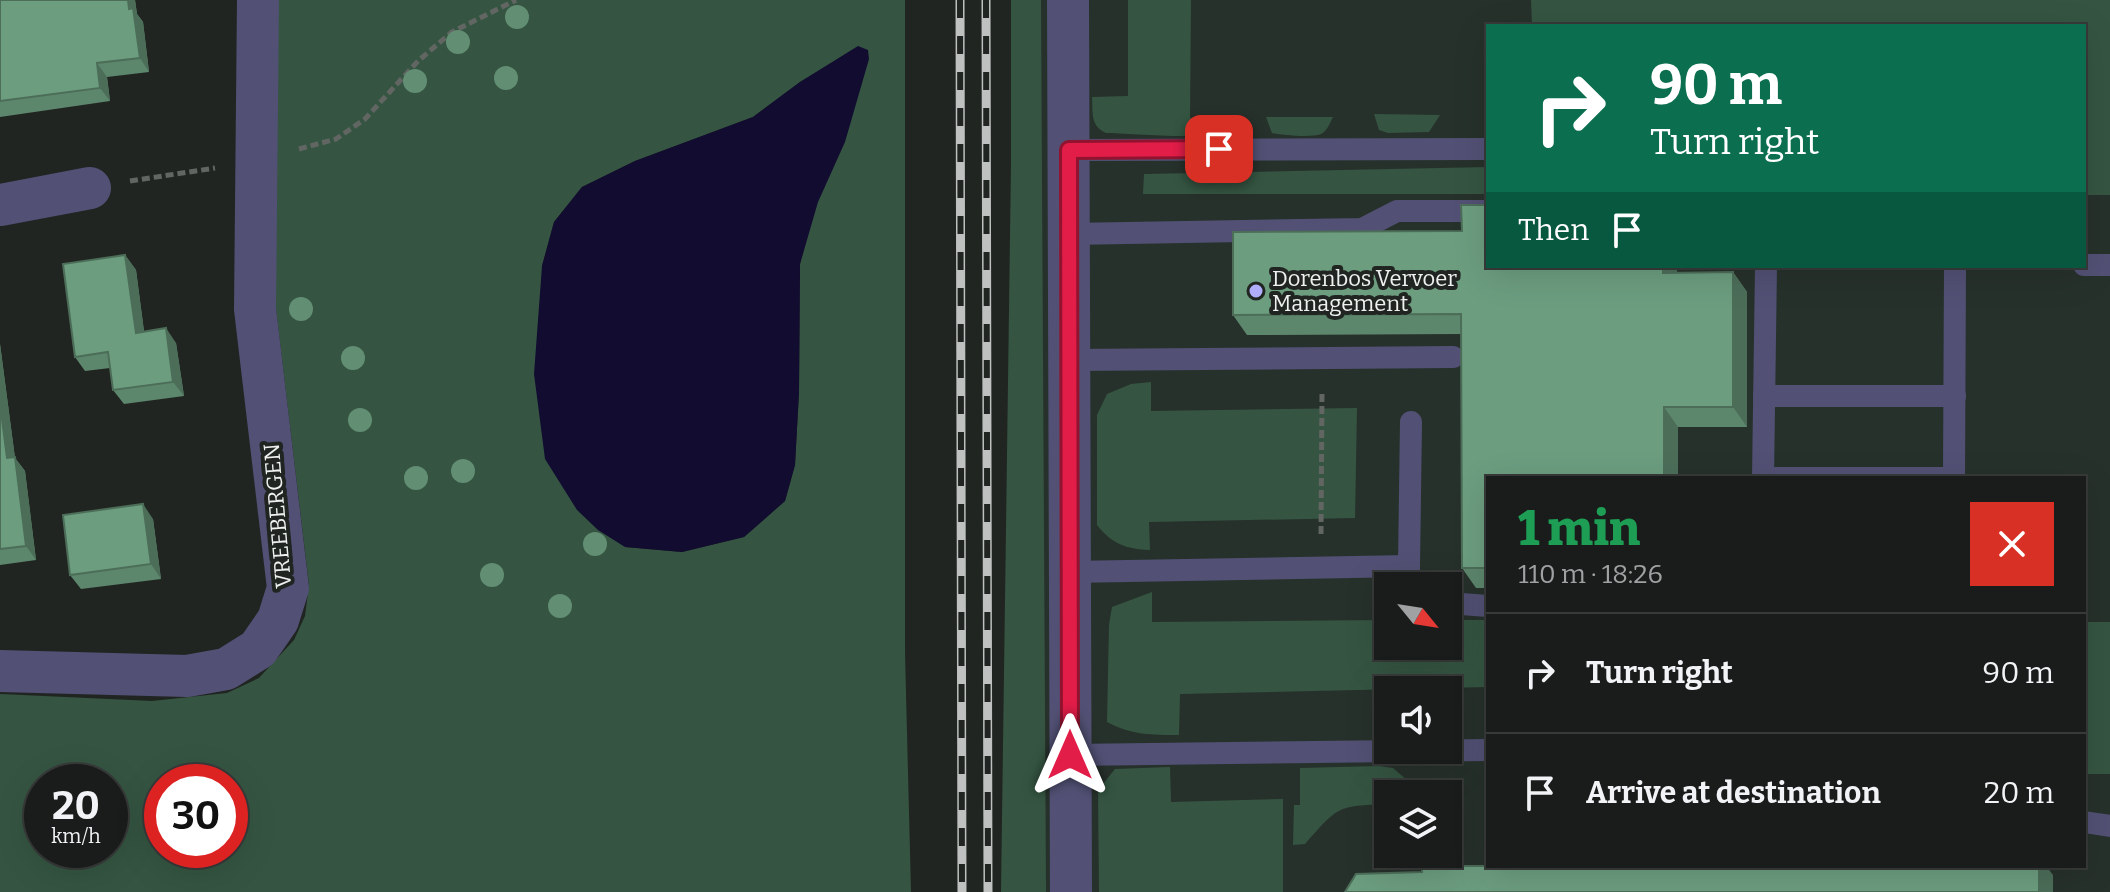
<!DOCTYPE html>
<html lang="en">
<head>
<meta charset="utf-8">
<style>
	:root { --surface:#191c1a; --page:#262927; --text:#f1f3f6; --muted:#9fa1a2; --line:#373a39 }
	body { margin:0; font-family:Bitter,serif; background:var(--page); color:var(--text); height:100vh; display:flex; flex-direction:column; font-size:30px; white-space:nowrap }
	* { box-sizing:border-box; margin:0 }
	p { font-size:26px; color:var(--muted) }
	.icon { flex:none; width:44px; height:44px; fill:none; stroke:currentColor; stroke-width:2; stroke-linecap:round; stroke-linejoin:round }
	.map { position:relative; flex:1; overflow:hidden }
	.side { position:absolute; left:1486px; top:476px; width:600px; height:392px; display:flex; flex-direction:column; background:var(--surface); border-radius:0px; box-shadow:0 8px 32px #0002,0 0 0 2px var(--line) }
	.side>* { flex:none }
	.guide { position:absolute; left:1486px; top:24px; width:600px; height:244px; border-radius:0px; box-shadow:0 8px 32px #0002,0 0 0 2px var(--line); background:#0b6e4f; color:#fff; overflow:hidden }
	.needle { width:52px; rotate:120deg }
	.fabs { position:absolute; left:1374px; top:572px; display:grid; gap:16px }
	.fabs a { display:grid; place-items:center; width:88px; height:88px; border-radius:0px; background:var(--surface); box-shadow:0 8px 32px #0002,0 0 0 2px var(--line); font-size:40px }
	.speed { position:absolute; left:24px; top:764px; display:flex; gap:16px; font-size:40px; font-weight:700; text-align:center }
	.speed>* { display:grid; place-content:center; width:104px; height:104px; border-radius:50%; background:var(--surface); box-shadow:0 8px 32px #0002,0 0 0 2px var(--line); line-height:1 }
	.speed small { font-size:20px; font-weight:400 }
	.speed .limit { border:12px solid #d22; background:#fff; color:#111 }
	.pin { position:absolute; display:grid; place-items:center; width:68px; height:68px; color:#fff; margin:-34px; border-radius:16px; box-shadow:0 4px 12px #0006 }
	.me { position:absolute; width:88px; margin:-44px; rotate:0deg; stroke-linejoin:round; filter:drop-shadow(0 0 6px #0008) }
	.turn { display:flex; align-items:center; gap:28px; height:168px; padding:0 32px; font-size:36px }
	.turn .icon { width:104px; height:104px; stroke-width:2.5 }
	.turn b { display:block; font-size:56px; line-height:68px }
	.then { display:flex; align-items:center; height:76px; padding:0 32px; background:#0003; gap:16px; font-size:30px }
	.round { display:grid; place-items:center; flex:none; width:84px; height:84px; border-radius:0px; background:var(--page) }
	.overview { display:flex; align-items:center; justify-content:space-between; height:136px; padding:0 32px }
	h1 { font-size:48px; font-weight:800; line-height:60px; color:#1e9e55 }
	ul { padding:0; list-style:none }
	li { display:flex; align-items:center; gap:24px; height:120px; padding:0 32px; border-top:2px solid var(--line) }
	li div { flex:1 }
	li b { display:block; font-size:30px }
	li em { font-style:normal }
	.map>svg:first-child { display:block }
</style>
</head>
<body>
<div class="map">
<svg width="2110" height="892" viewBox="0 0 2110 892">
	<rect width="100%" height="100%" fill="#212522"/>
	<path fill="#27312b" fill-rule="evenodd" d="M1028 0H2110V892H1028ZM1488 26H2084V266H1488ZM1488 478H2084V866H1488ZM1388 586H1448V646H1388ZM1388 690H1448V750H1388ZM1388 794H1448V854H1388Z"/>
	<g fill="#355542" fill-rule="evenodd">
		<path d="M278 0H905V654L911 892H0V694L152 701 227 693 259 678 294 640 305 616 309 585 274 292ZM858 47 800 264 799 392 795 465 785 501 744 537 682 552 625 547 542 266 554 222 582 187 635 161 753 117 800 82ZM42 782H110V850H42ZM162 782H230V850H162Z"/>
		<polygon points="1011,0 1041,0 1046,892 1001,892 1011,165"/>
		<path d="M1128 0H1191L1190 118 1227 119C1226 125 1227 127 1222 131 1208 141 1128 133 1106 133 1090 126 1093 112 1092 97L1128 96Z"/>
		<polygon points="1531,0 2110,0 2110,195 2084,195 2084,26 1532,26"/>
		<polygon points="1374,114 1440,115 1429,132 1388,133 1379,130"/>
		<path d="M1266 117H1333C1330 123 1327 131 1321 134 1311 138 1282 135 1272 133Z"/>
		<polygon points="1488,167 1488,194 1143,194 1144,174"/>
		<path d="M1151 382V411L1357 408 1355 518 1149 522 1150 550C1126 549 1112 544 1097 525V415L1107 394 1131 384Z"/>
		<path d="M1152 592V622L1388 620V646H1448V620H1488V687L1180 694 1179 735C1152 735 1131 735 1107 722L1109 625 1112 607Z"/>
		<rect x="2084" y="622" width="26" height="152"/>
		<path d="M1379 766 1393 768 1423 794H1388V804C1336 806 1339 806 1305 844L1293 845 1294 805H1300V768Z"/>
		<polygon points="1170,767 1171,802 1283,799 1283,892 1099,892 1098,790 1115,769"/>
	</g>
	<polygon fill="#110c30" points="858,46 868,50 869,59 845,142 818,202 800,264 799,392 795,465 785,501 744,537 682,552 625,547 598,530 577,510 545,459 534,374 542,266 554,222 582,187 635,161 753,117 800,82"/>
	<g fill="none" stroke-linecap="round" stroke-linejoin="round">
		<g stroke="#626663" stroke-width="5" stroke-dasharray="8 4" stroke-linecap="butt">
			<polyline points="299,149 336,139 365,119 418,61 452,32 516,0"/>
			<polyline points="130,181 215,168"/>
			<polyline points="1321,534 1322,392"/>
		</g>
		<g stroke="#525175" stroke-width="22">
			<polyline points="1069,150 1488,149"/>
			<polyline points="1069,234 1362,229 1397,211 1488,211"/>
			<polyline points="2084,265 2110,265"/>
			<polyline points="1069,360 1453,357"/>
			<polyline points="1764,396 1955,396"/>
			<polyline points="1763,478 1954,478 1955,266"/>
			<polyline points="1763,478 1766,266"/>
			<polyline points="1070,572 1409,566 1411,422"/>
			<polyline points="1409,586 1409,566"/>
			<polyline points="1448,603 1488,606"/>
			<polyline points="1070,755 1488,750"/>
			<polyline points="2084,822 2110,826"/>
		</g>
		<g stroke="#525175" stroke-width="42">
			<polyline points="1068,0 1071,892"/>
			<polyline points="0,205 90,188"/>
			<polyline points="0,671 187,676 226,669 258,649 278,620 288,588 255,309 258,0"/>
		</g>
		<g stroke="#bec1bf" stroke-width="9">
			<g id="rail">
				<polyline points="960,0 962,892"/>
				<polyline points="986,0 988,892"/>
			</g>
		</g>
		<use href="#rail" stroke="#212522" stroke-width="6" stroke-dasharray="18" stroke-linecap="butt"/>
	</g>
	<g fill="#628e73">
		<circle cx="517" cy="17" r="12"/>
		<circle cx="458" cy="42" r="12"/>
		<circle cx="506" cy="78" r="12"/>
		<circle cx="415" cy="81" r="12"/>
		<circle cx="301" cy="309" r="12"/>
		<circle cx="353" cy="358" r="12"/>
		<circle cx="360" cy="420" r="12"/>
		<circle cx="463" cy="471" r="12"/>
		<circle cx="416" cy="478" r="12"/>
		<circle cx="595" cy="544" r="12"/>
		<circle cx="492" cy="575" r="12"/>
		<circle cx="560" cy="606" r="12"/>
	</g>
	<g fill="#5d876d">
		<polygon points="0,0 135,0 137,14 143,22 149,72 107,77 110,101 0,117"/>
		<polygon points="125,255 136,270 144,331 176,343 184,396 124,404 113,390 110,368 85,371 75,357"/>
		<polygon points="1733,272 1747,292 1747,427 1678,427 1488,478 1488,588 1476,588 1462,568 1461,334 1247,335 1233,315 1677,273"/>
		<polygon points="0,344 15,458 25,471 36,560 0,565"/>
		<polygon points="153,519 161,579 81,589 70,575"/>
	</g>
	<g fill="#4c6e59">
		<polygon points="128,0 135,0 137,14 143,22 149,72 140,58"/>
		<polygon points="97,63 107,77 110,101 100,88"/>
		<polygon points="125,255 136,270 146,347 136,333"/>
		<polygon points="1663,266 1677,266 1677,293 1663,273"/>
		<polygon points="1733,272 1747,292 1747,427 1733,407"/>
		<polygon points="166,328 176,343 184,396 173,382"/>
		<polygon points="0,344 15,458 25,471 36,560 26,546 7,458 0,404"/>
		<polygon points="1664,407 1678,427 1678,478 1664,478"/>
		<polygon points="143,504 153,519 161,579 151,564"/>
		<polygon points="2039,866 2046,866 2053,875 2053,892 2039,892"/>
	</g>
	<g fill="#6c9d7f" stroke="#4c6e59" stroke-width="2">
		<polygon points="0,0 128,0 129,9 133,8 140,58 97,63 100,88 0,101"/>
		<polygon points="1461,205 1488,205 1488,266 1663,266 1663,273 1733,272 1733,407 1664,407 1664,478 1488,478 1488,568 1462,568 1461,314 1233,315 1233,232 1462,231"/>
		<polygon points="125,255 136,333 166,328 173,382 113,390 108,352 75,357 63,264"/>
		<polygon points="0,404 7,458 15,457 26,546 0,549"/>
		<polygon points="143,504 151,564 70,575 63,515"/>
		<polygon points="1422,866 2039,866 2039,892 1345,892 1356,874 1422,872"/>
	</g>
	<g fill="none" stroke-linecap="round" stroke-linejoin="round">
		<g stroke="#92132f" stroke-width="20">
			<polyline id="route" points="1070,755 1069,150 1219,149"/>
		</g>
		<use href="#route" stroke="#e11d48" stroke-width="14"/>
	</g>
	<circle fill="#b0aefa" stroke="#212522" stroke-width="3" cx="1256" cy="291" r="8"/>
	<g text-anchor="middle" stroke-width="8" stroke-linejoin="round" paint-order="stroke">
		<g font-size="22" fill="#eef1ef" stroke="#212522" text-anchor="start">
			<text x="1272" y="286">Dorenbos Vervoer<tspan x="1272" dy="25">Management</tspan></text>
		</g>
		<g font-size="22" fill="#eef1ef" stroke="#212522">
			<text transform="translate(277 516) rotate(-95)" y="8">VREEBERGEN</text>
		</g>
	</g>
</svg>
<div class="fabs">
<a><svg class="needle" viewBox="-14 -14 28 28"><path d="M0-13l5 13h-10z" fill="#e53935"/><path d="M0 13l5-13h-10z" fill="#9fa1a2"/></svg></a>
<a><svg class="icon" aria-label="sound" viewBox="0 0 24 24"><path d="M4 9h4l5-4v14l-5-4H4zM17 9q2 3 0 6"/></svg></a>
<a><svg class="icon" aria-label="layers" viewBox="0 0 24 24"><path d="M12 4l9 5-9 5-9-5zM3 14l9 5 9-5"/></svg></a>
</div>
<div class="speed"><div>20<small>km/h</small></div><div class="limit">30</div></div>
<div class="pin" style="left:1219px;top:149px;background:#d93025"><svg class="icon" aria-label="arrive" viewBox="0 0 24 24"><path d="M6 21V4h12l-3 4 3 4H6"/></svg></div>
<svg class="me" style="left:1070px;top:755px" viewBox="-20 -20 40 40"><path d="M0-17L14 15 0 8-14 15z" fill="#e11d48" stroke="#fff" stroke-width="4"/></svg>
<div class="guide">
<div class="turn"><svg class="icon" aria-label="right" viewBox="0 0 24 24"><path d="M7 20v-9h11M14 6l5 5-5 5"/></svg><div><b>90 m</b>Turn right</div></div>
<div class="then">Then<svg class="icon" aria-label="arrive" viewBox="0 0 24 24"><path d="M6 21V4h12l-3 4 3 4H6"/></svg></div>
</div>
<section class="side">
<div class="overview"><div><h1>1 min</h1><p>110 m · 18:26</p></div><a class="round" style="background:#d93025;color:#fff"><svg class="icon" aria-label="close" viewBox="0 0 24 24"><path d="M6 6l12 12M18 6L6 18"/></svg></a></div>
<ul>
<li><svg class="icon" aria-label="right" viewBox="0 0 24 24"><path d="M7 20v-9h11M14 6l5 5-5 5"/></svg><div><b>Turn right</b></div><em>90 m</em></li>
<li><svg class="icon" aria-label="arrive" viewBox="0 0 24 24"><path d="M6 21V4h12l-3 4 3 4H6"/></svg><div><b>Arrive at destination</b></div><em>20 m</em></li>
</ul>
</section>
</div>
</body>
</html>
